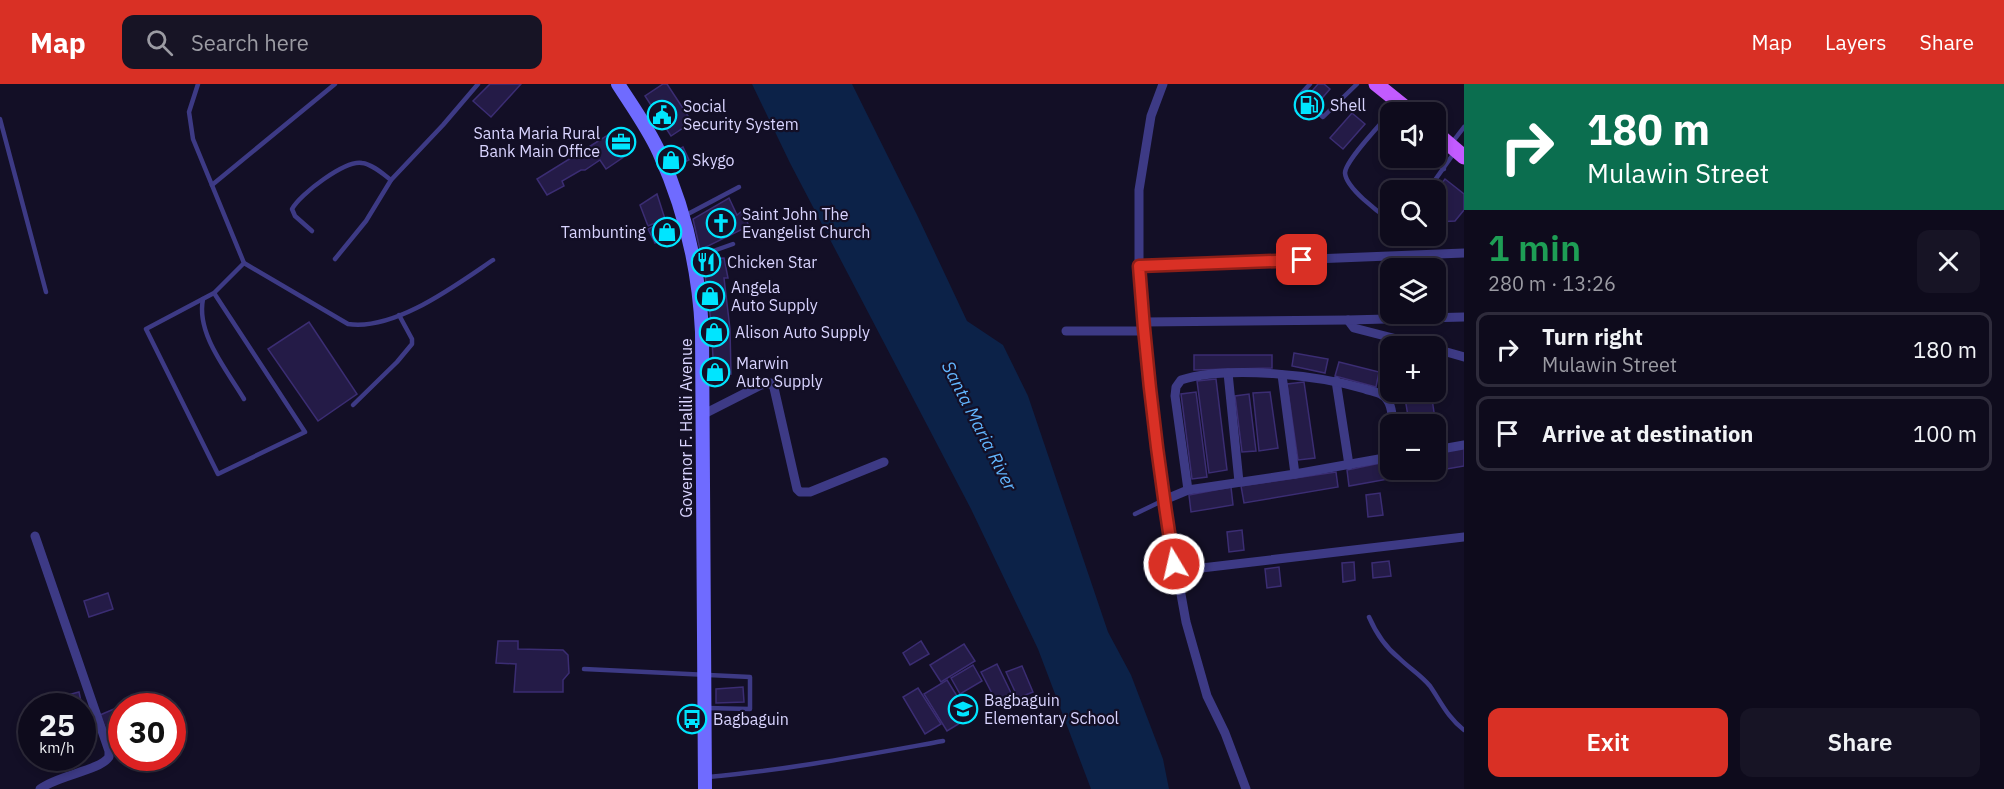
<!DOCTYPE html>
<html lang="en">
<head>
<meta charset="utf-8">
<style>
	:root { --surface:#0e0b1c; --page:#171425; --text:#f1f3f6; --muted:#9b9ba3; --line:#2e2b3b; --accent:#d93025 }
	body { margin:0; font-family:"IBM Plex Sans",sans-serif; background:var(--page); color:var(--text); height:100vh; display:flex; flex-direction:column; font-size:22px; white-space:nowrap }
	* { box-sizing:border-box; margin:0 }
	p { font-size:20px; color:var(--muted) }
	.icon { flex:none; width:33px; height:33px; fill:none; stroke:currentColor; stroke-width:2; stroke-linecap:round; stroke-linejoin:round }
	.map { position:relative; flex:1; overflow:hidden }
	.sheet { display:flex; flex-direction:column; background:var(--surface); width:540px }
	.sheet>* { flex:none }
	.guide { background:#0b6e4f; color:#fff; overflow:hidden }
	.tools { position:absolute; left:1380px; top:18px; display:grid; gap:12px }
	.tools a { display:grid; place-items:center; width:66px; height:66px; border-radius:12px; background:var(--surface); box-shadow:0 3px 9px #0003,0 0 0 2px var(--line); font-size:30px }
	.speed { position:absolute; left:18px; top:609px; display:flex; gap:12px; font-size:30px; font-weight:700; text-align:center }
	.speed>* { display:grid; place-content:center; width:78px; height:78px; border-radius:50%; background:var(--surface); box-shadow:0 3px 9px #0003,0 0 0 2px var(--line); line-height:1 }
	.speed small { font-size:15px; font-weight:400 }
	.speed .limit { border:9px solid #d22; background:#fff; color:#111 }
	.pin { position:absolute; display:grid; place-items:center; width:51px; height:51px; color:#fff; margin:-26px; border-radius:12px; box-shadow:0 3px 9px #0006 }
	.me { position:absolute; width:66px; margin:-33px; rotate:351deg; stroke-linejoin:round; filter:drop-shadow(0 0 4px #0008) }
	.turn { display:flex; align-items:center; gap:21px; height:126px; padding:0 24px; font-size:27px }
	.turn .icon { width:78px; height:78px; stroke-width:2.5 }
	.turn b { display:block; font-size:42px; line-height:51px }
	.round { display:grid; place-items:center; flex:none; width:63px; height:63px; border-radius:12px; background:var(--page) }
	.head { display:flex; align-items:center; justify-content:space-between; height:102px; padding:0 24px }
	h1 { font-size:36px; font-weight:600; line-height:45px; color:#1e9e55 }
	.action { display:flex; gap:12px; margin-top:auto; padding:12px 24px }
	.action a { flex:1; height:69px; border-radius:12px; background:var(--accent); color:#fff; font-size:24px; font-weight:600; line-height:69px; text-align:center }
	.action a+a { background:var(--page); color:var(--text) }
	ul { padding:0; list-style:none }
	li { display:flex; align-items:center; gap:18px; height:75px; margin:0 12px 9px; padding:0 12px; border:3px solid var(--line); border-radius:12px }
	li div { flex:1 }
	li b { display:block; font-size:22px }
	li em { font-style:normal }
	header { display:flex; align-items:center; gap:36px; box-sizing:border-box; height:84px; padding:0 30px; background:var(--accent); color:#fff }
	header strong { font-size:28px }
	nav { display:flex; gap:33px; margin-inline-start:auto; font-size:21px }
	.search { width:420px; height:54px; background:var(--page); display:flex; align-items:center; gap:15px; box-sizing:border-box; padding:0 21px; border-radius:12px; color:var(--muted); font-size:22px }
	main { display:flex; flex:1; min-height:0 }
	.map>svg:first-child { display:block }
</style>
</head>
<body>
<header>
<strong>Map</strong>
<div class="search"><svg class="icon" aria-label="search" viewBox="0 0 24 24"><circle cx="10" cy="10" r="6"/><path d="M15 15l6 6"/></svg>Search here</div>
<nav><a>Map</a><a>Layers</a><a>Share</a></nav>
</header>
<main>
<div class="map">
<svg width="1464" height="705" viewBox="0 0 1464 705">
	<rect width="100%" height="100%" fill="#130f26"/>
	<polygon fill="#0c2248" points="752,0 852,0 918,133 967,237 1003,261 1028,312 1108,548 1131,591 1163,675 1169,705 1091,705 1038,565 971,425 790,79"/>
	<g fill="#241b47" stroke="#3b2d73" stroke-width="1.5">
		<polygon points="490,0 521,0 491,33 473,17"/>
		<polygon points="663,0 667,0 692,38 671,52 645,12"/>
		<polygon points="1318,0 1324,0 1330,5 1304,35 1295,27"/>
		<polygon points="1352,29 1365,40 1343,65 1330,54"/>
		<polygon points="616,46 631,68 606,85 600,76 585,86 581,86 562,97 564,102 547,111 537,95"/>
		<polygon points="683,63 689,76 672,84 666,71"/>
		<polygon points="1445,95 1464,110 1464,126 1455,137 1436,138 1436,107"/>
		<polygon points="657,110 665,135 648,142 640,121"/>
		<polygon points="729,114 737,131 742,127 749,142 700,166 693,135"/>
		<polygon points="665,137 672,152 655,159 648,145"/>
		<polygon points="724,174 728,194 724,194 730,245 731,290 714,291 711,238 703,175"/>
		<polygon points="309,238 357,310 318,337 268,265"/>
		<polygon points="1294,269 1328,275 1325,289 1292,282"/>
		<polygon points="1194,271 1272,271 1272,284 1194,286"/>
		<polygon points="1339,278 1379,288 1376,303 1335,292"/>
		<polygon points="1216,295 1227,386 1209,389 1197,297"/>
		<polygon points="1304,298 1315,374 1298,376 1287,300"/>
		<polygon points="1196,308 1207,393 1192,395 1181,310"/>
		<polygon points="1270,308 1278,364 1259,367 1253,309"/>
		<polygon points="1404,308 1431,308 1435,335 1409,338"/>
		<polygon points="1249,310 1256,367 1242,368 1235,312"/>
		<polygon points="1464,364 1464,382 1400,393 1399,386 1436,386 1436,369"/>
		<polygon points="1390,377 1390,386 1393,386 1394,394 1349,402 1347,386"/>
		<polygon points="1336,388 1338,403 1244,419 1241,402"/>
		<polygon points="1231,403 1233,421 1191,428 1189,411"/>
		<polygon points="1380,409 1383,431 1368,433 1366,411"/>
		<polygon points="1242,446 1244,466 1229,468 1227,448"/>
		<polygon points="1389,477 1391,492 1373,494 1372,479"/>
		<polygon points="1354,478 1355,496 1343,498 1342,479"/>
		<polygon points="1279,483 1281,502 1267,504 1265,485"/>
		<polygon points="108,509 113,525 89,533 84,517"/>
		<polygon points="498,557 518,557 518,565 563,566 568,571 569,589 563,596 563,608 514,608 516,580 496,579"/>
		<polygon points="921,557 929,570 910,581 903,569"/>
		<polygon points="964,560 975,577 941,598 930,581"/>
		<polygon points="997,580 1012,611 997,619 981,588"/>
		<polygon points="973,581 982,597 960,610 951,594"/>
		<polygon points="1022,582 1033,608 1018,614 1006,588"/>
		<polygon points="947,596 970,633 947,647 924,610"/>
		<polygon points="743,603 744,618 716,619 716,605"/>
		<polygon points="918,604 941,640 925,650 903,613"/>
		<polygon points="79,608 82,622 62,622 60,613"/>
		<polygon points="114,625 121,642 107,649 100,631"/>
	</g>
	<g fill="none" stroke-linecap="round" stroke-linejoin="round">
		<g stroke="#3d3a85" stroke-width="4.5">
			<path d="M198 0 189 28 193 55 244 179 348 240C395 247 456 201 493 176"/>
			<polyline points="1304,17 1299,12 1310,0"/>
			<polyline points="1314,25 1323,33 1357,0"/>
			<path d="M1390 29C1381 40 1345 77 1345 89 1346 104 1378 128 1390 136"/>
			<polyline points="0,35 46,208"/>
			<polyline points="1382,39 1390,46"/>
			<polyline points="1451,60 1464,43"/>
			<polyline points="1428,74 1444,85"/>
			<polyline points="212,101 335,0"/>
			<polyline points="1428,106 1454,69"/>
			<polyline points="686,131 739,103"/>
			<path d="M312 147 295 132 292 125C300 110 345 76 362 79 372 80 383 90 391 96"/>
			<polyline points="696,173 733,160"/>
			<polyline points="335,175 366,137 391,96 443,41 478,0"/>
			<polyline points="214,209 305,348 218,390 146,245 214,209 244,179"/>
			<path d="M203 215C196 250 227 286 244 315"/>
			<polyline points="353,321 397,278 412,260 412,255 399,231"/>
			<polyline points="1135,430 1164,416"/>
			<path d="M1369 533C1376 549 1385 563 1399 574 1409 584 1421 591 1430 602 1441 618 1448 634 1464 646"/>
			<polyline points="584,585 750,593 750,625 707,624"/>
			<path d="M708 693C787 686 865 671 943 657"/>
		</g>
		<g stroke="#3d3a85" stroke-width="9">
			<polyline points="1163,0 1151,32 1139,106 1139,182 1144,247 1164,416 1186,538 1207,612 1225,649 1246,705"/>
			<polyline points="1139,182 1464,169"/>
			<polyline points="1348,236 1354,244 1424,262"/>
			<polyline points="1143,238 1348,236 1464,233"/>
			<polyline points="1066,247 1144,247"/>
			<polyline points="1436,265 1464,273"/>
			<polyline points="1228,289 1239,398"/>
			<polyline points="1282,291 1295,390"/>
			<polyline points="1336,297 1349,381"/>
			<polyline points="702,331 761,301 771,299 774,304 797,405 800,408 810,408 884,378"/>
			<polyline points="1436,366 1464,361"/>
			<path d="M1188 406 1175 312 1176 303 1181 296C1229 281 1317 291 1365 305 1370 307 1378 308 1382 311 1392 317 1392 331 1393 340"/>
			<polyline points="1164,416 1188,406 1295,390 1390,373"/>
			<path d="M35 452 109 667V673C99 687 58 691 40 705"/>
			<polyline points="1176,487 1464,453"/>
		</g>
		<path stroke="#6f6bff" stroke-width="14" d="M618 0C632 22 648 44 659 68 685 125 699 185 702 248L705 705"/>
		<g stroke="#c25bff" stroke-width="15">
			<polyline points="1376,0 1411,28"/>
			<polyline points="1436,49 1464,73"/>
		</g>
	</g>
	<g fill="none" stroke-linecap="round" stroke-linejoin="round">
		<g stroke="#8d1f18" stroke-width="15">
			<path id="route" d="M1174 480C1158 382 1146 282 1139 182L1302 176"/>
		</g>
		<use href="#route" stroke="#d93025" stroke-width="10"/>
	</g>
	<defs>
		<g id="fuel-ring" transform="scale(1.5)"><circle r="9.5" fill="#130f26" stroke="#00e5ff" stroke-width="1.5"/><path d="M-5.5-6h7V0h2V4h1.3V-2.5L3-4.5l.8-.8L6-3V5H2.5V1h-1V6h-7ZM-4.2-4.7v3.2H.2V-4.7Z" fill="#00e5ff"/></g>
		<g id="civic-ring" transform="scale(1.5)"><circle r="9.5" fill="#130f26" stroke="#00e5ff" stroke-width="1.5"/><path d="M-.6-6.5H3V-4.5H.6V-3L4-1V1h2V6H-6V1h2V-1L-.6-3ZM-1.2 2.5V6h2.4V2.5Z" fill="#00e5ff"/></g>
		<g id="office-ring" transform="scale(1.5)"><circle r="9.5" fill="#130f26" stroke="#00e5ff" stroke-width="1.5"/><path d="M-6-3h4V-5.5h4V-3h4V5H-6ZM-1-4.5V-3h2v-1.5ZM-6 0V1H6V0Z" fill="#00e5ff"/></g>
		<g id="shop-ring" transform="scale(1.5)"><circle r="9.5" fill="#130f26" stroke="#00e5ff" stroke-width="1.5"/><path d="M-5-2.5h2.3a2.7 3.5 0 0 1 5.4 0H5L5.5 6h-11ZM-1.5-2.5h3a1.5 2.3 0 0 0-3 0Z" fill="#00e5ff"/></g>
		<g id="church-ring" transform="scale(1.5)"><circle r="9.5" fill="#130f26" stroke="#00e5ff" stroke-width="1.5"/><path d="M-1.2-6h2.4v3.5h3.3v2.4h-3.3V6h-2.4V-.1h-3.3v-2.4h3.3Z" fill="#00e5ff"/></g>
		<g id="restaurant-ring" transform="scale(1.5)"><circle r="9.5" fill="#130f26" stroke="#00e5ff" stroke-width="1.5"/><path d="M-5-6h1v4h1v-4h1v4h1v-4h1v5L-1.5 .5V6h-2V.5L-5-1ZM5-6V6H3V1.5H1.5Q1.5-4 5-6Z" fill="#00e5ff"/></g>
		<g id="school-ring" transform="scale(1.5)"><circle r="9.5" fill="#130f26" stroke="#00e5ff" stroke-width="1.5"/><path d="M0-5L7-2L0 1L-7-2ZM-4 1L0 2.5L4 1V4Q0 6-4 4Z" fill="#00e5ff"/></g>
		<g id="bus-ring" transform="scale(1.5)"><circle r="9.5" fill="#130f26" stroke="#00e5ff" stroke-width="1.5"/><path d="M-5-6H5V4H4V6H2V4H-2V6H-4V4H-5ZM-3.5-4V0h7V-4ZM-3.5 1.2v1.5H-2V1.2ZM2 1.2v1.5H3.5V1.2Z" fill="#00e5ff"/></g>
	</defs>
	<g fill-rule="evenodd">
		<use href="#fuel-ring" x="1309" y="21"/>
		<use href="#civic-ring" x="662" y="31"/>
		<use href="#office-ring" x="621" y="58"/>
		<use href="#shop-ring" x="671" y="76"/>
		<use href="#church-ring" x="721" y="139"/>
		<use href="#shop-ring" x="667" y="148"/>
		<use href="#restaurant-ring" x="706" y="178"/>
		<use href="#shop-ring" x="710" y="212"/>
		<use href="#shop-ring" x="714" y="248"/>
		<use href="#shop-ring" x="715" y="288"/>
		<use href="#school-ring" x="963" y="625"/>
		<use href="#bus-ring" x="692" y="635"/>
	</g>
	<g text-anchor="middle" stroke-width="4.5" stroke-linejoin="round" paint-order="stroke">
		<g font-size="16" fill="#d9d4ff" stroke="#130f26" text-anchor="start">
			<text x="1330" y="27">Shell</text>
			<text x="683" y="28">Social<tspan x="683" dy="18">Security System</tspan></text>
			<text x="600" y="55" text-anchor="end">Santa Maria Rural<tspan x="600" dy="18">Bank Main Office</tspan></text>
			<text x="692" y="82">Skygo</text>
			<text x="742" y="136">Saint John The<tspan x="742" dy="18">Evangelist Church</tspan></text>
			<text x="646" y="154" text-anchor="end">Tambunting</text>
			<text x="727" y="184">Chicken Star</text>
			<text x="731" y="209">Angela<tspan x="731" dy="18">Auto Supply</tspan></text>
			<text x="735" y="254">Alison Auto Supply</text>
			<text x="736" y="285">Marwin<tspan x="736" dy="18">Auto Supply</tspan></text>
			<text x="984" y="622">Bagbaguin<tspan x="984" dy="18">Elementary School</tspan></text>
			<text x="713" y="641">Bagbaguin</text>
		</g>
		<g font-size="16" fill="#d9d4ff" stroke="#130f26">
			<text transform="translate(686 344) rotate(-90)" y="6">Governor F. Halili Avenue</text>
		</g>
		<g font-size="18" font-style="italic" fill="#62b6ff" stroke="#130f26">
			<text transform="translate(979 342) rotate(63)" y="6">Santa Maria River</text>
		</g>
	</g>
</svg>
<div class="tools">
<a><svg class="icon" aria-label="sound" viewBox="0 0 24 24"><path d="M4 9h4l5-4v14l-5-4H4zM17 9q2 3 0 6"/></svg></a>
<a><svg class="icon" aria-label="search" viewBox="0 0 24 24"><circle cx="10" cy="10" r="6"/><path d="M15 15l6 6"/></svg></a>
<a><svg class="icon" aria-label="layers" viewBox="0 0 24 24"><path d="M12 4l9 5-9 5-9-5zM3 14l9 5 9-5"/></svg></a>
<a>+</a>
<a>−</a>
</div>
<div class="speed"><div>25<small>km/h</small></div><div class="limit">30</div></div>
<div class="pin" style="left:1302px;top:176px;background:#d93025"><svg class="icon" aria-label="arrive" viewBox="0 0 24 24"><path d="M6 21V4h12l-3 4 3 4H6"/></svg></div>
<svg class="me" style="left:1174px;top:480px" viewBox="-20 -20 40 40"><circle r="17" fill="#d93025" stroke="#fff" stroke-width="3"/><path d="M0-11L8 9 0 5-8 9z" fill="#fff"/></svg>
</div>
<section class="sheet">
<div class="guide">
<div class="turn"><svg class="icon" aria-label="right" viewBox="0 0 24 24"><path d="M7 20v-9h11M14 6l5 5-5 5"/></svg><div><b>180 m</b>Mulawin Street</div></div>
</div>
<div class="head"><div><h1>1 min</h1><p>280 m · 13:26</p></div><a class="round"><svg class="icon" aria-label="close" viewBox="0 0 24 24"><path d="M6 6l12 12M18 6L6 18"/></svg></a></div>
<ul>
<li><svg class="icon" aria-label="right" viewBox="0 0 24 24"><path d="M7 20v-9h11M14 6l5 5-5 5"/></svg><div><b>Turn right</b><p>Mulawin Street</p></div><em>180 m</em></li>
<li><svg class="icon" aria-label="arrive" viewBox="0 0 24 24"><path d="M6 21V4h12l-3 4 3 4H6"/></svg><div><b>Arrive at destination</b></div><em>100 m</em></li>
</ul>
<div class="action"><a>Exit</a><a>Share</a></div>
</section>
</main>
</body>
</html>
